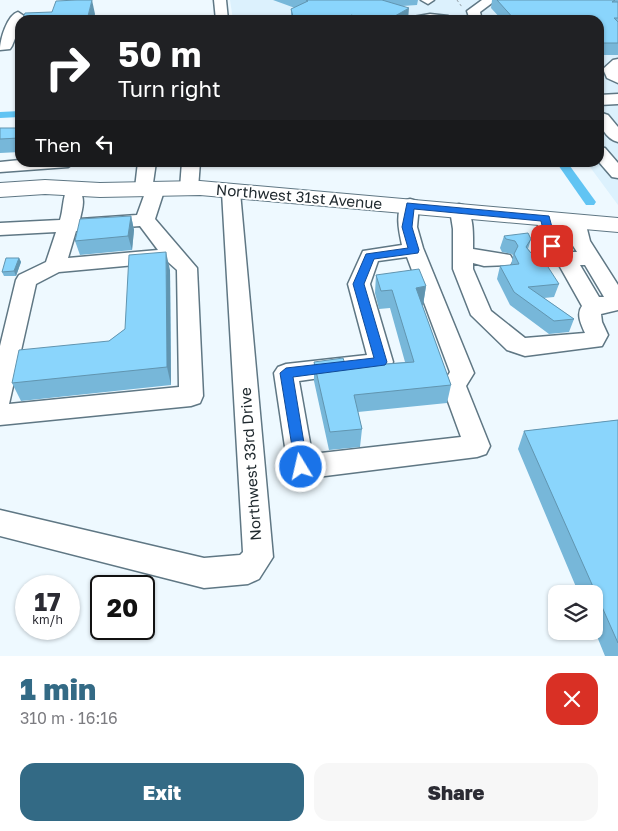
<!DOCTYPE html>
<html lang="en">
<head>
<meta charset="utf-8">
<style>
	:root { --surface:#fff; --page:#f7f7f7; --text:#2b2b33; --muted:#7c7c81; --accent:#336a85 }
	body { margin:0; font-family:"Golos Text",sans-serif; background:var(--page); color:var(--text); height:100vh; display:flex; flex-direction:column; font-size:19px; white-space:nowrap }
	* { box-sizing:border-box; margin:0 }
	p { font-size:16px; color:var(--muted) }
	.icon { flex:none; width:28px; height:28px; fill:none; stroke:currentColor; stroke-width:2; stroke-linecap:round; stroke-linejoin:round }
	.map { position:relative; height:656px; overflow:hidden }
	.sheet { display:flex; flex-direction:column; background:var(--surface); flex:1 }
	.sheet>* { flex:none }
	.guide { position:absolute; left:15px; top:15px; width:589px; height:152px; border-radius:15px; box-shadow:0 1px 4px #0004; background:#202124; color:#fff; overflow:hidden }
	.fabs { position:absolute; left:548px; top:585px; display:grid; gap:10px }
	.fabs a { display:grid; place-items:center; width:55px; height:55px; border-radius:10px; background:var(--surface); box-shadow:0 1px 4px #0004; font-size:25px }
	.speed { position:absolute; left:15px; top:575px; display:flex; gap:10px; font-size:25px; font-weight:700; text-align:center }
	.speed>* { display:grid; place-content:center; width:65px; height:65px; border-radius:50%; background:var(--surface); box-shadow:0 1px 4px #0004; line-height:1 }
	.speed small { font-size:12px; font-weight:400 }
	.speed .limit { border:2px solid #111; border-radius:8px; background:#fff; color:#111 }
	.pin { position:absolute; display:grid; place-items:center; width:42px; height:42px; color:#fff; margin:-21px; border-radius:10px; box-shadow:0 2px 8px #0006 }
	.me { position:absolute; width:55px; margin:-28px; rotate:351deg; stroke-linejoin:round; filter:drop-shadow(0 0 4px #0008) }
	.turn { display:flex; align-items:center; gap:18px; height:105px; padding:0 20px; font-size:22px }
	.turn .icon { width:65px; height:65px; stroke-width:2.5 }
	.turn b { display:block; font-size:35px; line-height:42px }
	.then { display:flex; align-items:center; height:48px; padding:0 20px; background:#0003; gap:10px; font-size:19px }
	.round { display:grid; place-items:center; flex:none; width:52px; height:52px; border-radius:15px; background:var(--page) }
	.summary { display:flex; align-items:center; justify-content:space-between; height:85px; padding:0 20px }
	h1 { font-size:30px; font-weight:800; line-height:38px; color:var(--accent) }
	.primary-button { display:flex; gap:10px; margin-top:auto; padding:10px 20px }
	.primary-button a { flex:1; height:58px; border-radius:15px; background:var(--accent); color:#fff; font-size:20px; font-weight:800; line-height:58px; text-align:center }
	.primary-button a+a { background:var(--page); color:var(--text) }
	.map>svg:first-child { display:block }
</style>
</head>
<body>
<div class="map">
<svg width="618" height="656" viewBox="0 0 618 656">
	<rect width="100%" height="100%" fill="#eef9ff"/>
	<polygon fill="#dcf1fd" points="230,0 618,0 618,205 587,163 599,162 599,20 233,20"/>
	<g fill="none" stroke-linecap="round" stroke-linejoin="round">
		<g fill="#61c4f3" fill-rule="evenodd">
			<polygon points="20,111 20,117 0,118 0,112"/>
			<polygon points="556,162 567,162 596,202 594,205 586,205"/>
		</g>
		<g stroke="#5f7784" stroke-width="3">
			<g id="minor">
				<polygon points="214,0 226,0 228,20 216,20"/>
				<polygon points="421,0 434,0 428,4"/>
				<polygon points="482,0 496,0 480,12 482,20 470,20 467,11"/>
				<path d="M18 12 24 16 23 20H20V26L12 46 10 49 0 50C0 40 7 15 18 12Z"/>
				<polygon points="430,14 448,16 454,20 411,20 413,17"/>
				<polygon points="618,59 618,83 607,78 603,69 613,60"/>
				<polygon points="618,94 618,104 599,105 599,95"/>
				<path d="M602 113 608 115 618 127V142C606 139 599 126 599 114Z"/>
				<polygon points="599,147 605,148 618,163 618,178 612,177 599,162"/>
				<polygon points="20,160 20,162 76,162 68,167 0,172 0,162"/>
				<path d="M138 162H156L153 183 162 184 165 188 155 219 197 268 203 396 200 403 191 406 0 425V346L16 280 19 275 46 262 56 232 0 235V223L60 220C63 212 63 195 67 190H79C86 199 82 209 80 219L137 215 145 193 138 192 135 188ZM140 226 158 250 68 258 76 231ZM168 262 177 270 179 387 9 404 36 284 59 272Z"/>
				<polygon points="182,162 200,162 198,188 195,192 183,192 180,188"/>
				<polygon points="231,187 237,188 240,192 273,557 259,579 248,584 204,588 0,536 0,510 204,558 240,555 243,552 222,192 225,188"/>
				<path d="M410 199 417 201 419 205 417 227 423 248 474 373 466 386 490 446 486 454 477 457 301 479 291 475 288 467 274 373 278 367 286 364 367 355 348 284 363 251 402 245C399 231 395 214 403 201ZM407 257 450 372 442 385 461 437 312 454 299 381 389 368 393 362 370 284 378 261Z"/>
				<path d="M459 204 466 206C474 218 473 235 473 249L510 255 513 260 510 265 484 266 473 263V269L491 311 525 338 585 333C581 324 576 314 582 306L559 265 550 263 547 258 536 218 538 214H552L565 252H577L570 241 567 221 570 217H584L590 241 618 285V310L601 314 602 322 608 335 602 346 525 356 507 350 471 315 453 269V229L450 210 452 206ZM580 265H585L604 297H599Z"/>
			</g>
		</g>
		<g stroke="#5f7784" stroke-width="2">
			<polygon id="major" points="45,180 100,183 200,181 618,218 618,232 200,195 100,197 45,194 0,197 0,183"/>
		</g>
		<polyline stroke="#96a0a6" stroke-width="1" stroke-dasharray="2.5 2.5" stroke-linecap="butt" points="457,0 462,7"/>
		<use href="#minor" fill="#fff" fill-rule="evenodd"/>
		<use href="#major" fill="#fff" fill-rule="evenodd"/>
	</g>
	<g fill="#77b7d9">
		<polygon points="273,0 418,0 417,5 402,6 408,20 291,20 291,9 295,8"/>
		<polygon points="492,0 618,0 618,55 599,55 599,20 502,20 491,8"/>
		<polygon points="20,125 20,152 0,153 0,128 16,128"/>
		<polygon points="157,162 178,162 178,163 158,164"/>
		<polygon points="131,216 134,230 132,250 80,255 75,241"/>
		<polygon points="504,236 531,239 528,249 559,284 554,297 544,298 574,319 569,332 549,334 510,305 497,279 500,266 511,265 513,256 512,254 502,252 500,248"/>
		<polygon points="19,258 21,262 16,276 4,276 2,272"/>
		<polygon points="170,270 171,385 21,401 12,383 109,341 125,329"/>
		<polygon points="376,275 426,286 423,305 422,305 451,385 447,403 358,412 362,429 360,447 329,450 314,381 314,362 346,367 405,362 390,308 379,309 375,293"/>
		<polygon points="618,420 618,656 605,656 594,629 594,594 579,594 518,449 524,431"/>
	</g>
	<g fill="#6195b0">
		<polygon points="92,0 95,14 94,20 87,20"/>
		<polygon points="409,8 408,20 388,20"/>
		<polygon points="131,216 134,230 132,250 128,236"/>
		<polygon points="166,252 170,270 171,385 167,367"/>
		<polygon points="19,258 21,262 16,276 14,271"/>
		<polygon points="426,286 423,305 413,307 416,288"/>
	</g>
	<g fill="#8ad5fc" stroke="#6195b0">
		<polygon points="77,0 92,0 87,20 22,20 25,13 52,12 56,1"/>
		<polygon points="306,0 382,0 409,8 388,20 369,20 351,15 353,20 294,20 291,9 308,1"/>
		<polygon points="497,0 615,0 612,2 618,2 618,18 614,18 618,22 618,43 599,43 599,20 515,20"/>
		<polygon points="17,125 20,125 19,138 0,139 0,128 16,128"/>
		<polygon points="131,216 128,236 75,241 80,219"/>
		<polygon points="528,233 531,239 526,247 531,253 539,253 559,284 528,287 574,319 554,321 514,292 500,266 519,264 514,254 518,246 515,241 506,239 504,236"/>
		<polygon points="166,252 167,367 12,383 19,350 109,341 125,329 129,255"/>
		<polygon points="6,258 19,258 14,271 2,272"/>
		<polygon points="419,269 426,286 416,288 451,385 354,395 362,429 330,432 314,362 343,358 346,367 414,362 392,290 381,291 376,275"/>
		<polygon points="618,420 618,643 524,431"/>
	</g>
	<polygon fill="#1a73e8" stroke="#114b97" points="407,203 549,216 557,246 552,249 547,246 541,221 414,209 412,227 419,250 418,253 374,259 364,284 387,362 385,365 293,377 308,467 306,471 296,471 280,373 286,368 374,358 353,284 366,254 408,248 402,227"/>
	<g text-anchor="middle" stroke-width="4" stroke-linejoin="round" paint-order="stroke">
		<g font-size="15" fill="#202a2f" stroke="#fff">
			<text transform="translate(299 197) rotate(5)" y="5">Northwest 31st Avenue</text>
			<text transform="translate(251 464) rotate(-94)" y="5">Northwest 33rd Drive</text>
		</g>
	</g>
</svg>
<div class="fabs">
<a><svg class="icon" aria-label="layers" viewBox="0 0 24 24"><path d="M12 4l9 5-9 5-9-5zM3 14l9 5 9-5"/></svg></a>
</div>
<div class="speed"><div>17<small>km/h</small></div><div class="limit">20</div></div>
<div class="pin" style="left:552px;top:246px;background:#d93025"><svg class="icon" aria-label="arrive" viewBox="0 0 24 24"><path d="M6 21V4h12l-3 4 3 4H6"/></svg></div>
<svg class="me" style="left:301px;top:467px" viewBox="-20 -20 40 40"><circle r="17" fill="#1a73e8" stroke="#fff" stroke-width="3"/><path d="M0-11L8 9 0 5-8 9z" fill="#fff"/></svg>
<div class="guide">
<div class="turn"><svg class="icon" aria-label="right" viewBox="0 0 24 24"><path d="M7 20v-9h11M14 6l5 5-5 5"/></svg><div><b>50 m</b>Turn right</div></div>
<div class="then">Then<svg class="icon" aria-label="left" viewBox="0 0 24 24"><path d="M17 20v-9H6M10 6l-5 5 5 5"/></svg></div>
</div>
</div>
<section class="sheet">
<div class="summary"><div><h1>1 min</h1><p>310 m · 16:16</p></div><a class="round" style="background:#d93025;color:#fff"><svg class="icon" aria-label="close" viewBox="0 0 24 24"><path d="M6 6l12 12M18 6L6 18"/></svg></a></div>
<div class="primary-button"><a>Exit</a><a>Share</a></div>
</section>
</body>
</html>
